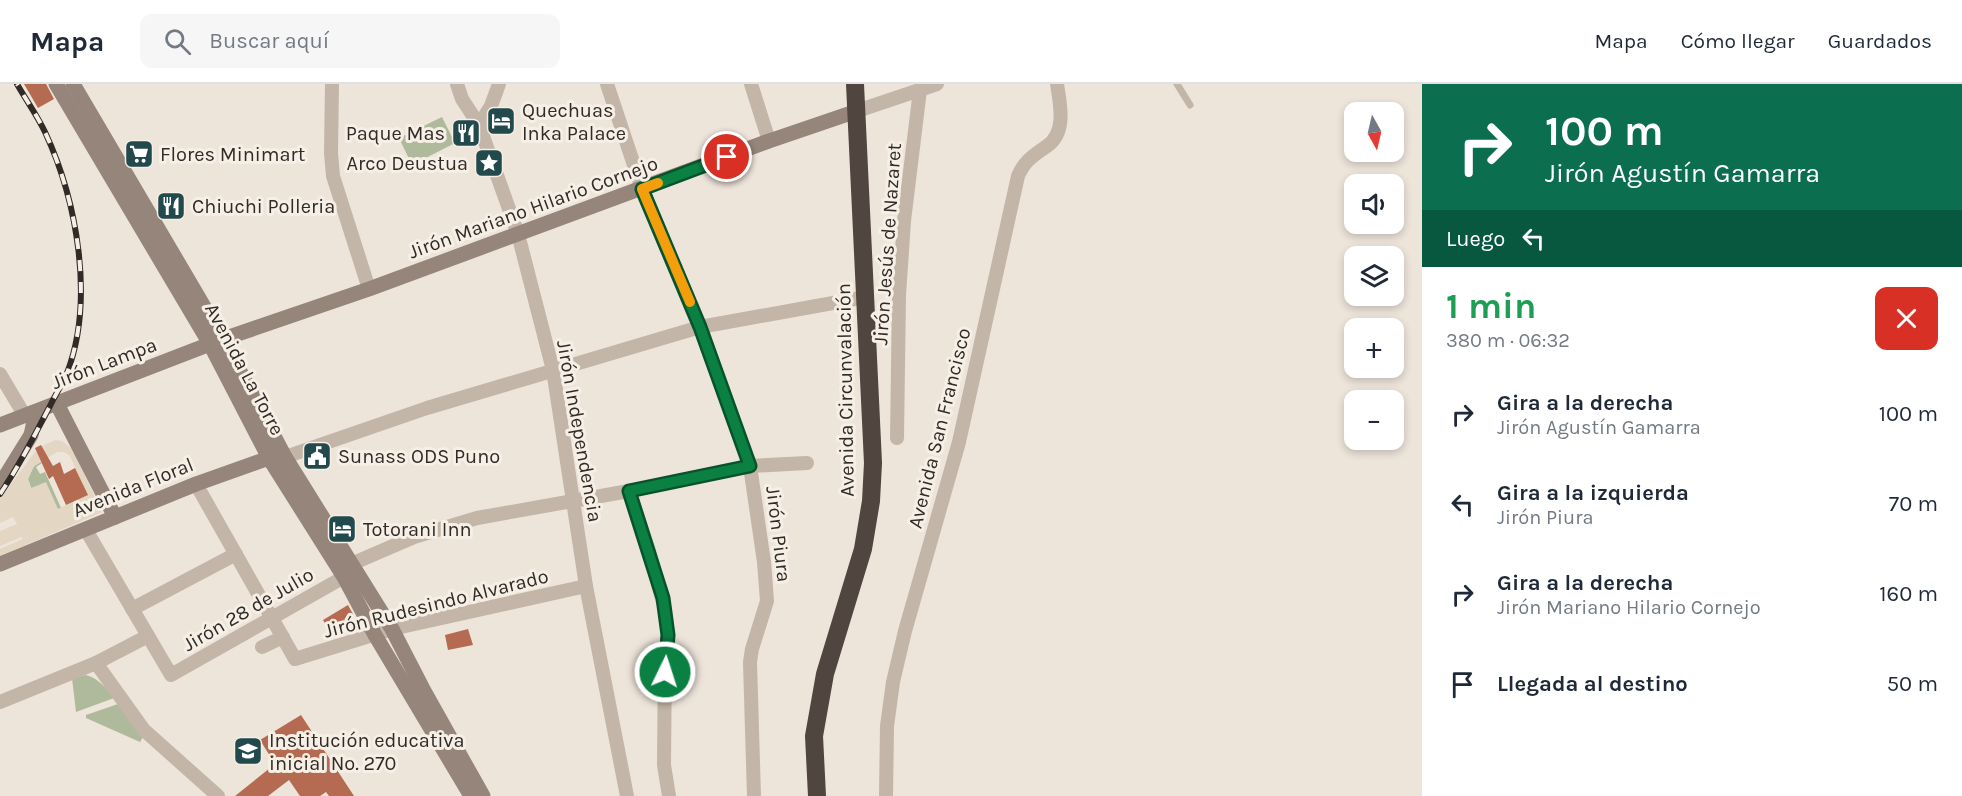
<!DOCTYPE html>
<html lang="es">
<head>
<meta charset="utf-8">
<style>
	:root { --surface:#fff; --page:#f6f6f7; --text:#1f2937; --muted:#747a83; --line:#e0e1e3 }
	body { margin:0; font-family:Karla,sans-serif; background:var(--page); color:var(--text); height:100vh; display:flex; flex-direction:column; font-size:22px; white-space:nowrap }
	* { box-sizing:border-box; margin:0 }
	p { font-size:20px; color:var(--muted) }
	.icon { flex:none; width:33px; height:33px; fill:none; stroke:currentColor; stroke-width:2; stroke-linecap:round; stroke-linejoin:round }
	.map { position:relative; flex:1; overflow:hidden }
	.drawer { display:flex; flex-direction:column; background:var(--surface); width:540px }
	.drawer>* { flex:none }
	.top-card { background:#0b6e4f; color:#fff; overflow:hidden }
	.needle { width:39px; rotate:172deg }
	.tools { position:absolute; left:1344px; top:18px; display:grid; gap:12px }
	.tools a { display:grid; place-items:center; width:60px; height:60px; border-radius:12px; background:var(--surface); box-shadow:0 3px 9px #0003; font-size:30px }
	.pin { position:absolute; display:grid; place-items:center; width:51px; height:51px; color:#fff; margin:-26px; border:3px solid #fff; border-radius:50%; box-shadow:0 2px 6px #0007 }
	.me { position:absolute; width:66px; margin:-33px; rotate:4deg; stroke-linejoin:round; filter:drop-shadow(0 0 4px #0008) }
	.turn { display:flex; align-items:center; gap:21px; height:126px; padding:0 24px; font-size:27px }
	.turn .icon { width:78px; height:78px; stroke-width:2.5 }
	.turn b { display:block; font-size:42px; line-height:51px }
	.then { display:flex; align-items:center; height:57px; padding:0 24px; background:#0003; gap:12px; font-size:22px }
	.round { display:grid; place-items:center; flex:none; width:63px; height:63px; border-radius:12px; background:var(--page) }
	.overview { display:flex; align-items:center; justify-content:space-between; height:102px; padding:0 24px }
	h1 { font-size:36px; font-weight:700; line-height:45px; color:#1e9e55 }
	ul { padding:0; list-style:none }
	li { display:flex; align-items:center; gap:18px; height:90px; padding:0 24px }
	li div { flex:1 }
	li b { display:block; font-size:22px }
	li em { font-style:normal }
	header { display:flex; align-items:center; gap:36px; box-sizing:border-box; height:84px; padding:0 30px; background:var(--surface); border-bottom:2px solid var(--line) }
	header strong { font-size:28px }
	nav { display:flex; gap:33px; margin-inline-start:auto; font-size:21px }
	.search { width:420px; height:54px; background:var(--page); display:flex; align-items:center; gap:15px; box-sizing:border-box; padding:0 21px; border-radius:12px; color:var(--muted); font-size:22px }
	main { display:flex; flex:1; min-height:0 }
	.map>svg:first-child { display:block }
</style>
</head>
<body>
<header>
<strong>Mapa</strong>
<div class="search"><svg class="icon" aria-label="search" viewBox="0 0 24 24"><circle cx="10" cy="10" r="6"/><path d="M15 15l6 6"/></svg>Buscar aquí</div>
<nav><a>Mapa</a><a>Cómo llegar</a><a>Guardados</a></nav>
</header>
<main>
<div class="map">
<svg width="1422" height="712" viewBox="0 0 1422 712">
	<rect width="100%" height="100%" fill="#ede4da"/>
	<g fill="#afba9c">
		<polygon points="442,33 455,59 412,81 399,54"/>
		<polygon points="41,378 42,379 36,383 40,390 45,388 61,424 58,425 31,404 28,395 34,382"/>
		<path d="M86 591C98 594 106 604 114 614L76 628 72 594Z"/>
		<polygon points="118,620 143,653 140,658 86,634 86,631"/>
	</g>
	<path fill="#e3d6c3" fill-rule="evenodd" d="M55 356 62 357 73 366 102 428 0 472V465L23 455 21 453 0 462V447L17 440 13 433 0 439V415L38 364ZM57 368H64L70 372 87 411 58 425 46 398 31 404 28 395 34 382Z"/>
	<g fill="#b46b51">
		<polygon points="24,0 46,0 54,15 38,24"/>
		<polygon points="41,361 53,382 60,378 64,390 75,384 88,411 66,421 53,392 49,395 35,364"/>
		<polygon points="348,521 354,532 329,546 323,536"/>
		<polygon points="468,545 473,561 448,566 445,551"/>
		<polygon points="301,631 354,712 329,712 326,708 320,712 300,712 289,696 268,712 235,712 275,680 260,656"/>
	</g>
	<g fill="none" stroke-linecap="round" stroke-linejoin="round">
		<polyline stroke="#c3b5a8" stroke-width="7" points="1177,0 1190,21"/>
		<g stroke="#c3b5a8" stroke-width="14">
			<polyline points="332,0 331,69 333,92 369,205"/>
			<polyline points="457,0 462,15 479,41 518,150 553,286 586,502 627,712"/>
			<polyline points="607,0 642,105 700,243 750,382 764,478 767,517 752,565 750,578 754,712"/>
			<polyline points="751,0 769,57"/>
			<polyline points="857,27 937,0"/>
			<polyline points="479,41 491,22 499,0"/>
			<polyline points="0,290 25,332"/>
			<polyline points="897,354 899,211 904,137 920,6"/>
			<polyline points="285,373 427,324 700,243 866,213"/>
			<polyline points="196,400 295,575 392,545 586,502"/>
			<polyline points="629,407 649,467 665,526 668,551 665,570 664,681 669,712"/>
			<polyline points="86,446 171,591 344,493"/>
			<polyline points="342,484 414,453 477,434 629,407 750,382 807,379"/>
			<polyline points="132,525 236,470"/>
			<polyline points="262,563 283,553"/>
			<polyline points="96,579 144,646 218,712"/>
			<polyline points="0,618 96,579 148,552"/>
			<path d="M886 712 887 642 893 598 905 547 959 358 1018 92C1025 76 1034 71 1047 62 1067 48 1060 20 1057 0"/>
		</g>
		<g stroke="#96857a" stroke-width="15">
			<polyline points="56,0 210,260 269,374 344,493 375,551 471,712"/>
			<polyline points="73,0 223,255 285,373 392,545 424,607 483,712"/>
			<polyline points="57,320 115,433"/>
			<polyline points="0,341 223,255 369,205 769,57 857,27"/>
			<polyline points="0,401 31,351 36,328"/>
			<polyline points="0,480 196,400 269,374 277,374"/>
		</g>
		<polyline stroke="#51453f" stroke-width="18" points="817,712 814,652 825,590 863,465 871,417 873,379 855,0"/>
		<g stroke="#312a27" stroke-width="6">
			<path id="rail" d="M0 410C20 381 34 352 50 322 55 311 62 301 67 289 95 216 77 117 45 48 37 31 26 16 17 0"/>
		</g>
		<use href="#rail" stroke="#f6efe5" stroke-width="4" stroke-dasharray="11" stroke-linecap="butt"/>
	</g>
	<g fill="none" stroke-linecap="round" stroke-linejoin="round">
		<g stroke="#07532c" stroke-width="15">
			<polyline id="route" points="665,588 668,551 663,514 629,407 750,382 700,243 642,105 727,73"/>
		</g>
		<use href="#route" stroke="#0b8043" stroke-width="10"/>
		<polyline stroke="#f59e0b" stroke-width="10" points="658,99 642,105 690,218"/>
	</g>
	<defs>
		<g id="hotel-square" transform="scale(1.5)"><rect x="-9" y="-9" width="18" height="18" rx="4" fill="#22494c" stroke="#f6efe5"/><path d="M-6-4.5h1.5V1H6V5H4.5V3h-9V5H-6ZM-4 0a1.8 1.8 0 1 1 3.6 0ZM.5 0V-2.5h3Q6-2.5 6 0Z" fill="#fff"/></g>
		<g id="restaurant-square" transform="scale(1.5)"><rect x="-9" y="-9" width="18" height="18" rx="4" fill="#22494c" stroke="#f6efe5"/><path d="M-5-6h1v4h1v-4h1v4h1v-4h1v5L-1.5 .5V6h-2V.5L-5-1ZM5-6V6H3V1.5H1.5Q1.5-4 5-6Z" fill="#fff"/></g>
		<g id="supermarket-square" transform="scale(1.5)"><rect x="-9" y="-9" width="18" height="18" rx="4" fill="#22494c" stroke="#f6efe5"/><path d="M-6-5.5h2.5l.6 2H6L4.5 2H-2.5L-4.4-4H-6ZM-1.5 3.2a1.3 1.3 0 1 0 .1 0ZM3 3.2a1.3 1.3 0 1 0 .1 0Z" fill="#fff"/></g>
		<g id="sight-square" transform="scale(1.5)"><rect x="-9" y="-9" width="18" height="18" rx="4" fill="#22494c" stroke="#f6efe5"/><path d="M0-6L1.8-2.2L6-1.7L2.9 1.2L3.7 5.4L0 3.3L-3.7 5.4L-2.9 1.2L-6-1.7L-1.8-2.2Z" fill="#fff"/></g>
		<g id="civic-square" transform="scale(1.5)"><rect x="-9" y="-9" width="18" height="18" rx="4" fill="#22494c" stroke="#f6efe5"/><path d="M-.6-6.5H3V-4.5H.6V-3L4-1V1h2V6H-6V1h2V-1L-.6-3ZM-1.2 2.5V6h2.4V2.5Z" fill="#fff"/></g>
		<g id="school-square" transform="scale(1.5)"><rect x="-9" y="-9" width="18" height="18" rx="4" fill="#22494c" stroke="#f6efe5"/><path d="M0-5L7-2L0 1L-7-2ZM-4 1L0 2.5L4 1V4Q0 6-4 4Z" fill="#fff"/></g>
	</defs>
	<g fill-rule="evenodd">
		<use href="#hotel-square" x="501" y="37"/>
		<use href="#restaurant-square" x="466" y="49"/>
		<use href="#supermarket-square" x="139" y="70"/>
		<use href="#sight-square" x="489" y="79"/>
		<use href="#restaurant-square" x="171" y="122"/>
		<use href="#civic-square" x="317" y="372"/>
		<use href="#hotel-square" x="342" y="445"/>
		<use href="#school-square" x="248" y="667"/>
	</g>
	<g text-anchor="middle" stroke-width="6" stroke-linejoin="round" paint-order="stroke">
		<g font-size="20" fill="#312a27" stroke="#f6efe5" text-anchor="start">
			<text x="522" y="33">Quechuas<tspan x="522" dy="23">Inka Palace</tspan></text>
			<text x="445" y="56" text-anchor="end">Paque Mas</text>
			<text x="160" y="77">Flores Minimart</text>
			<text x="468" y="86" text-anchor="end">Arco Deustua</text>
			<text x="192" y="129">Chiuchi Polleria</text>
			<text x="338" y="379">Sunass ODS Puno</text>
			<text x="363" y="452">Totorani Inn</text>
			<text x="269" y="663">Institución educativa<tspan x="269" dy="23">inicial No. 270</tspan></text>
		</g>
		<g font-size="20" fill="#312a27" stroke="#f6efe5">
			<text transform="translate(533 123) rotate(-20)" y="7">Jirón Mariano Hilario Cornejo</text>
			<text transform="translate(887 160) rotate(-86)" y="7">Jirón Jesús de Nazaret</text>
			<text transform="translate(104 279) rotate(-21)" y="7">Jirón Lampa</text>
			<text transform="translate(245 285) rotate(62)" y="7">Avenida La Torre</text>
			<text transform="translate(845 306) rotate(-91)" y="7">Avenida Circunvalación</text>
			<text transform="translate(939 344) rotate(-76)" y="7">Avenida San Francisco</text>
			<text transform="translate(580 347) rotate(80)" y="7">Jirón Independencia</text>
			<text transform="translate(133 403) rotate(-22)" y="7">Avenida Floral</text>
			<text transform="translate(779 450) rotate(83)" y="7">Jirón Piura</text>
			<text transform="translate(436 519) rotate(-14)" y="7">Jirón Rudesindo Alvarado</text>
			<text transform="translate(248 525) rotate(-30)" y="7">Jirón 28 de Julio</text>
		</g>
	</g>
</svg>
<div class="tools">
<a><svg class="needle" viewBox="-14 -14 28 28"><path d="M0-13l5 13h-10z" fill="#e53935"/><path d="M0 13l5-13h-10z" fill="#747a83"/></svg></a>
<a><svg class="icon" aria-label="sound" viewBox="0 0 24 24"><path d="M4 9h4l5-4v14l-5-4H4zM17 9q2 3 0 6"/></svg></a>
<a><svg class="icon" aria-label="layers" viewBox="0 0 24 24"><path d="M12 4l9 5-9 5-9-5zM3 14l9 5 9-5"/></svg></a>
<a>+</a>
<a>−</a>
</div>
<div class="pin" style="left:727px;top:73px;background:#d93025"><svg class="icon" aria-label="arrive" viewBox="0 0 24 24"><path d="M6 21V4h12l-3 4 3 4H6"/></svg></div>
<svg class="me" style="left:665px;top:588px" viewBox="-20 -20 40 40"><circle r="17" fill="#0b8043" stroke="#fff" stroke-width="3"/><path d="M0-11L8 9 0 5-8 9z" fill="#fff"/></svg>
</div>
<section class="drawer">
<div class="top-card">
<div class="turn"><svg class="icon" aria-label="right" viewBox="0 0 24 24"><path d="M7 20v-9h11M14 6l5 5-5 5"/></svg><div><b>100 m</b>Jirón Agustín Gamarra</div></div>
<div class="then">Luego<svg class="icon" aria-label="left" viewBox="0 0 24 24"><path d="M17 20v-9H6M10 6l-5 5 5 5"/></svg></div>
</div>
<div class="overview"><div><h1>1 min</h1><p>380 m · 06:32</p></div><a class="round" style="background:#d93025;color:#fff"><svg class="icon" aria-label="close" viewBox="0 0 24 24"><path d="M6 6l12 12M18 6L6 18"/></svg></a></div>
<ul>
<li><svg class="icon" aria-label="right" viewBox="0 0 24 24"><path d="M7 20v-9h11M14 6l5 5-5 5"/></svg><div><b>Gira a la derecha</b><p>Jirón Agustín Gamarra</p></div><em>100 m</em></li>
<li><svg class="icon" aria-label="left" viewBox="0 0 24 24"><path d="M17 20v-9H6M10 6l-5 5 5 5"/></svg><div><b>Gira a la izquierda</b><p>Jirón Piura</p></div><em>70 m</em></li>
<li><svg class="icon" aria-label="right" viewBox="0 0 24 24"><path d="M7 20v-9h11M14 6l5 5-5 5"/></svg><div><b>Gira a la derecha</b><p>Jirón Mariano Hilario Cornejo</p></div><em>160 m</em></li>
<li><svg class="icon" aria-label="arrive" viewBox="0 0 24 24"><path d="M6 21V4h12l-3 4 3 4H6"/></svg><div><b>Llegada al destino</b></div><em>50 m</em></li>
</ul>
</section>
</main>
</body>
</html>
